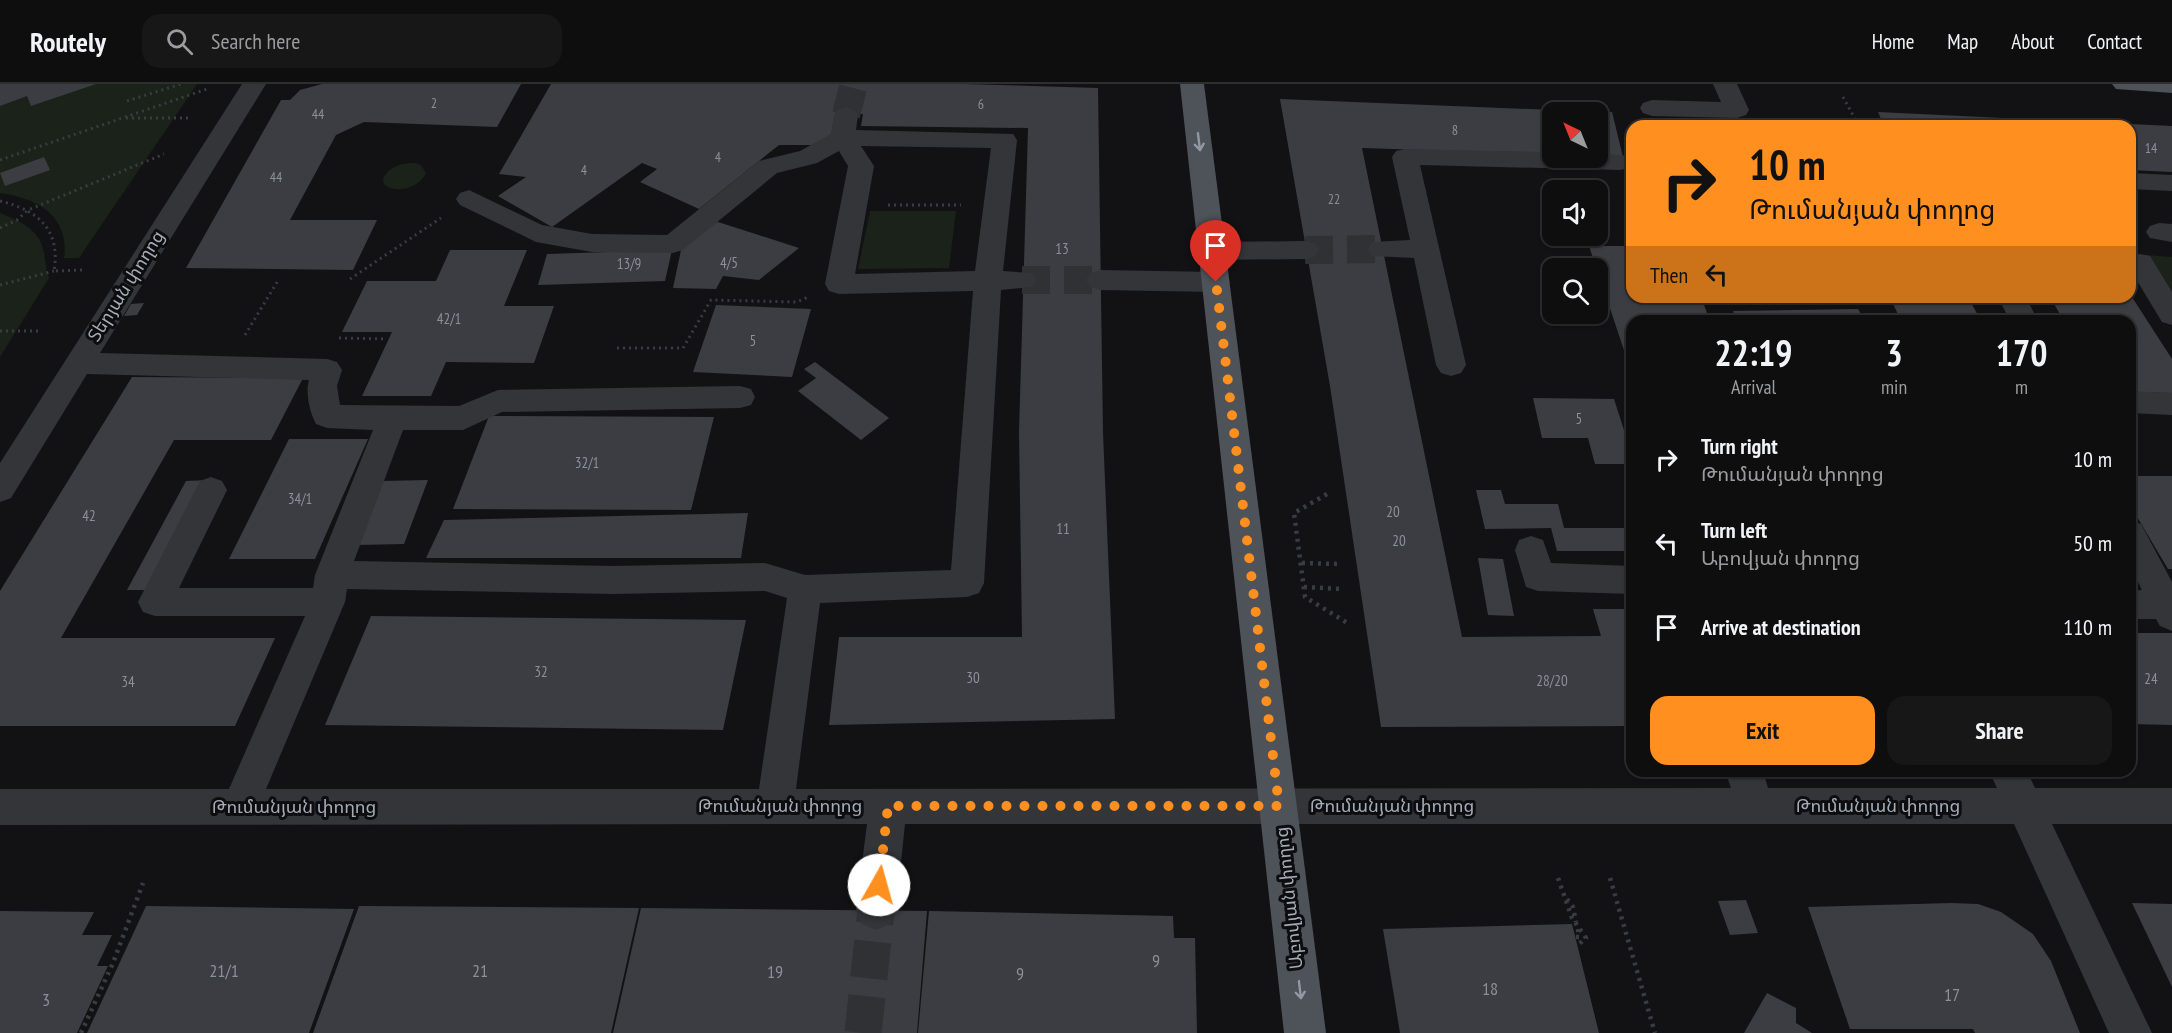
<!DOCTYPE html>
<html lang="en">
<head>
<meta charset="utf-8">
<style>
	:root { --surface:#0e0e0f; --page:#171718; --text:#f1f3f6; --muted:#9b9c9e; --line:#2e2e2f; --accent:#ff8f1f }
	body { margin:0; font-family:"PT Sans Narrow","Noto Sans Armenian",sans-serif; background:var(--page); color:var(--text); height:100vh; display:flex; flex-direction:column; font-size:22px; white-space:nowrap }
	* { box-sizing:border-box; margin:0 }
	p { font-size:20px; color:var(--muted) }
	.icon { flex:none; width:33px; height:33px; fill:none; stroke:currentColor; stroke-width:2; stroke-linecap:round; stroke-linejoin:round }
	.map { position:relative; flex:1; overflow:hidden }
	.panel { position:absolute; left:1626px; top:231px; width:510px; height:462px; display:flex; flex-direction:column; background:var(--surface); border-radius:18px; box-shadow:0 2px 4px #0004,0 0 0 2px var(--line) }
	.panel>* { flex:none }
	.hud { position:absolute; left:1626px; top:36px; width:510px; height:183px; border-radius:18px; box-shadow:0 2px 4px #0004,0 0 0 2px var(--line); background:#ff8f1f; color:#111; overflow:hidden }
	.needle { width:39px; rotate:317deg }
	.tools { position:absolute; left:1542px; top:18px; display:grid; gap:12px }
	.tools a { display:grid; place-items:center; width:66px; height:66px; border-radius:12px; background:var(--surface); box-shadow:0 2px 4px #0004,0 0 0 2px var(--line); font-size:30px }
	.pin { position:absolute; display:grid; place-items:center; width:51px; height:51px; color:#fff; margin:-62px -26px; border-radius:50% 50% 50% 0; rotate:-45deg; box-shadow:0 0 6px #0007 }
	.pin .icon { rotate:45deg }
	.me { position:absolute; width:66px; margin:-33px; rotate:7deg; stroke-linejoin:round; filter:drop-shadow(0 0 4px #0008) }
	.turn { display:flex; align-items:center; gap:21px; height:126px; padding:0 24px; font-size:27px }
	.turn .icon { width:78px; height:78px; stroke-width:2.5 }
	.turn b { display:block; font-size:42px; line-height:51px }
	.then { display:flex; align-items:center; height:57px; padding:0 24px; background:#0003; gap:12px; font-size:22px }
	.eta { display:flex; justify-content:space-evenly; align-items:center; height:102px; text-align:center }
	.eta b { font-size:36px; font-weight:700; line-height:42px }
	.action { display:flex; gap:12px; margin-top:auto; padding:12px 24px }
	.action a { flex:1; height:69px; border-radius:18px; background:var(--accent); color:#111; font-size:24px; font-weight:700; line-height:69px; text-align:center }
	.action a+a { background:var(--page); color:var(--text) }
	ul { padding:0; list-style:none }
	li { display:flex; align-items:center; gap:18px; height:84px; padding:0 24px }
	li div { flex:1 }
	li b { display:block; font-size:22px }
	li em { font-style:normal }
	header { display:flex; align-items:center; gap:36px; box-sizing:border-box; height:84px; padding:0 30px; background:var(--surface); border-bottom:2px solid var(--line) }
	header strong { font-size:28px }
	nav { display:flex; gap:33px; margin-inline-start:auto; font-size:21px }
	.search { width:420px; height:54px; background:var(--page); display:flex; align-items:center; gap:15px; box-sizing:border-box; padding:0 21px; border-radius:18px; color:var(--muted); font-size:22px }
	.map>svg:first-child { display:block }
</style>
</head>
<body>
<header>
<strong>Routely</strong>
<div class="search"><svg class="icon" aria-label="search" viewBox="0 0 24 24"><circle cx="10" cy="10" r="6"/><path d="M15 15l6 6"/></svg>Search here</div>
<nav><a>Home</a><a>Map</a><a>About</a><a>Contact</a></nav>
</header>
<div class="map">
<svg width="2172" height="949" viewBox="0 0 2172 949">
	<rect width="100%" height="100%" fill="#121214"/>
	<g fill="#1a221a">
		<path d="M0 0H197L79 174H64C70 132 37 114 0 109Z"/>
		<path d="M416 79 421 81 426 89C419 104 396 111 384 100L383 95C389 82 402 79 416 79Z"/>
		<polygon points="870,127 956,127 949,184 858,185"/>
		<path d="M0 129C17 136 39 145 43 165 46 175 45 184 49 194L0 273Z"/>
		<polygon points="2146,171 2172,173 2172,216"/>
	</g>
	<g fill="#3c3d42">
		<polygon points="0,0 96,0 31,22 27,12 0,22"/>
		<polygon points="322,0 521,0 497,43 364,38 336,51 290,136 377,136 353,186 186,184 281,16 290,16 300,6"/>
		<polygon points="551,0 964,0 1098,4 1103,349 1115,635 829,641 839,553 1022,553 1019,348 1028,44 861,42 863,30 837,31 828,61 779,61 699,125 640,98 657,85 642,79 552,143 498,112 526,93 499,90"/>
		<polygon points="1280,15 1578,27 1552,28 1552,70 1362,64 1462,553 1601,552 1593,525 1632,525 1632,642 1381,643 1330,302"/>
		<polygon points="1598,27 1612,28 1623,73 1598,72"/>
		<polygon points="1878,28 2127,40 2127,42 1884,42"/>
		<polygon points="2130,40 2172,42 2172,88 2130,86"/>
		<polygon points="44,73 50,86 5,102 0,89"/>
		<polygon points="715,137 799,164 759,196 723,192 716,205 673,204 681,166"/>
		<polygon points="1589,162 1632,162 1632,213 1701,213 1710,237 1632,237 1632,279 1628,278"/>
		<polygon points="450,166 527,166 504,222 554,222 534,279 446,278 431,312 362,312 392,248 342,248 367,197 436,197"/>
		<polygon points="672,166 665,197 538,201 547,170"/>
		<polygon points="2130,210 2172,275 2172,309 2130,308 2130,237 2064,237 2050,213 2130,213"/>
		<polygon points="1890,213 1968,213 1981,237 1901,237"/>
		<polygon points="144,219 137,231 124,232 131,220"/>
		<polygon points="716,221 811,225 792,293 693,288"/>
		<polygon points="1858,225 1865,237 1737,237 1733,227"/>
		<polygon points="815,278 889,334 861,356 798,307 816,294 804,285"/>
		<polygon points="132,293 303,294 271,356 174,356 61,554 275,554 235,642 0,642 0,507"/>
		<polygon points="1533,314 1614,315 1632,371 1632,380 1595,380 1588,354 1542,354"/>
		<polygon points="489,332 714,333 691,426 453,425"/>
		<polygon points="289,355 368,355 315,475 229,475"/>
		<polygon points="2130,392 2172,392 2172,485 2168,485 2130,421 2130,412 2137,411 2130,400"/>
		<polygon points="209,396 150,506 127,506 186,397"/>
		<polygon points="428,396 404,460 357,461 383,397"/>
		<polygon points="1476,406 1501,406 1505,420 1558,420 1564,444 1632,444 1632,467 1557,467 1551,444 1485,445"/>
		<polygon points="748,429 741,474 426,474 444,436"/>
		<polygon points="1478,474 1503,475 1514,532 1488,531"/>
		<polygon points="371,532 746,536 723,646 325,641"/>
		<polygon points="2130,549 2172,549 2172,641 2130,640"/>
		<polygon points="1746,816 1758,849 1730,851 1718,817"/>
		<polygon points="1951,819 1978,820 2001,828 2033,850 2051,877 2080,949 1975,949 1973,945 1850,945 1808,823"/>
		<polygon points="2132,819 2172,820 2172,903"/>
		<polygon points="146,822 354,825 309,949 87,949"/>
		<polygon points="359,822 639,824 611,949 313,949"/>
		<polygon points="641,824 927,827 917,949 613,949"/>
		<polygon points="0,827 94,828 82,851 112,851 97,882 108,882 77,949 0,949"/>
		<polygon points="929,827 1173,832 1174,854 1195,854 1197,949 918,949"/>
		<polygon points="1572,840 1599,949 1400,949 1383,845"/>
		<polygon points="1767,909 1796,924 1796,939 1812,949 1744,949"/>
	</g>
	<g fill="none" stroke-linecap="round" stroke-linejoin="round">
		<g stroke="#2f3134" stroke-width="28" stroke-dasharray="28 14" stroke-linecap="butt">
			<polyline points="846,31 854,0"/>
			<polyline points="1305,166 1382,165"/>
			<polyline points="1022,196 1100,196"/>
		</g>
		<polyline stroke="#2f3134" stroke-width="37" stroke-dasharray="37 18" stroke-linecap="butt" points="863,949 876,826"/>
		<g stroke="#393c40" stroke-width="3" stroke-dasharray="2 4" stroke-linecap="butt">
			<polyline points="1843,13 1859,42"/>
			<polyline points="127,17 181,0"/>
			<polyline points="126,34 189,34"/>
			<polyline points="0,76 210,4"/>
			<path d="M0 117C38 126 61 146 54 187L83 186"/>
			<polyline points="888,121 961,121"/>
			<polyline points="0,144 17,136 28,126 164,70"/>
			<polyline points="350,195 441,134"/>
			<polyline points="0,201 54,187"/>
			<polyline points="0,247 42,247"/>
			<polyline points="245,251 279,195"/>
			<polyline points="339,254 387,255"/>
			<polyline points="617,264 683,264 711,216 797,218 808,213"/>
		</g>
		<g stroke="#393c40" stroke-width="4.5" stroke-dasharray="3 5" stroke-linecap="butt">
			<polyline points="1327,410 1294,429 1305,513 1349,540"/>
			<polyline points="1302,479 1339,480"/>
			<polyline points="1304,503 1343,505"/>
			<polyline points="1558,794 1572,834 1586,854 1578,861"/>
			<polyline points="1610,794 1655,949"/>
			<polyline points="1567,815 1573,823 1576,838"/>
			<polyline points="1576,853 1579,853 1578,845"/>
			<polyline points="81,949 113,879 143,799"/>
		</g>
		<g fill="#333539" fill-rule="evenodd">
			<path d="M242 0H266L100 269 327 275 337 278 342 286 337 302 340 321 459 322 498 306 740 302 751 305 755 313 751 321 740 324 502 328 463 346H403L354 477 613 482 765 479 805 491 951 486 973 207 839 210 829 207 825 200 848 82 839 67 817 79 777 89 683 166 673 169 592 168 536 158 460 121 456 115 460 109 469 106 542 141 592 150 667 151 759 77 800 67 831 50 834 31 837 26 846 23 855 26 858 31 856 46 1013 50 1017 56 1003 187 1032 189 1036 196 1032 203 1001 206 984 499 979 509 967 513 820 519 796 705 1731 704 1725 687H1763L1768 704H1997L1989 687H2027L2035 704H2172V740H2052L2152 949H2109L2014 740H905L896 826 890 840 876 846 862 840 856 826 867 740 0 741V705H229L305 532H155L143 528 138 518 200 397 211 393 222 397 227 406 179 504H313L315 491 373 346 327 344 316 340C310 329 305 309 309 296L87 290 11 414 0 418V379ZM861 62 991 64 975 187 855 190 874 82ZM347 505 613 510 765 507 787 514 759 705H266L345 518Z"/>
			<polygon points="1713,0 1737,0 1749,26 1746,31 1737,34 1652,32 1643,29 1640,24 1643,19 1652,16 1721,18"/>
			<polygon points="1405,65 1552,68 1552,74 1598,74 1598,69 1629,72 1632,77 1629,84 1620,86 1420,81 1466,281 1461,289 1451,292 1441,289 1436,281 1414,174 1372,172 1368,165 1372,158 1410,156 1392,73 1396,67"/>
			<polygon points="2130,89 2172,91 2172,107 2130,105"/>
			<polygon points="2159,139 2172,140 2172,158 2150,154 2146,148 2150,142"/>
			<polygon points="1305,157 1315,159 1319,166 1315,173 1305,175 1212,176 1202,174 1198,167 1202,160 1212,158"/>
			<polygon points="2140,170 2150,172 2172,208 2172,241 2162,238 2130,185 2130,172"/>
			<polygon points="1100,186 1216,188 1226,191 1230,198 1226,205 1216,208 1100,206 1090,203 1086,196 1090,189"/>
			<polygon points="1998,213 2026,213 2038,237 2010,237"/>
			<polygon points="2130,307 2172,309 2172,331 2130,329"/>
			<polygon points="2130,436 2141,440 2172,498 2172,547 2160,542 2156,535 2130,535 2130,507 2142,506 2130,482"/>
			<polygon points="1531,452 1543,456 1551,479 1632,482 1632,510 1538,507 1526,503 1515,466 1519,456"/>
		</g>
		<g fill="#4e5259" fill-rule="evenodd">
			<polygon points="1180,0 1204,0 1326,949 1284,949"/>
			<polygon points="2112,0 2172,0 2172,9 2116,5"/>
		</g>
	</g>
	<defs><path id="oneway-shaft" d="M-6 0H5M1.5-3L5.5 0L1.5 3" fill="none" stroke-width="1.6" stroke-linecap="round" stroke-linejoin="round" transform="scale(1.5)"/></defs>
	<g stroke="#9199a3">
		<use href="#oneway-shaft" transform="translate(1199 58) rotate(83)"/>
		<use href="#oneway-shaft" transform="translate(1300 906) rotate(83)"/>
	</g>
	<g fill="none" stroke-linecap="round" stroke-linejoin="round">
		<polyline stroke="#ff8f1f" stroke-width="10" stroke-dasharray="0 18" points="879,801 888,722 1279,722 1216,198"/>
	</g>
	<g text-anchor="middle" stroke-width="6" stroke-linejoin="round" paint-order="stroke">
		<g font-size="14" fill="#889099">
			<text x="434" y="24">2</text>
			<text x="981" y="25">6</text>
			<text x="318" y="35">44</text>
			<text x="1455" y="51">8</text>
			<text x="2151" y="69">14</text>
			<text x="718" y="78">4</text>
			<text x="584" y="91">4</text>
			<text x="276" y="98">44</text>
			<text x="1334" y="120">22</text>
		</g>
		<g font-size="15" fill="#889099">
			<text x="1062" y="170">13</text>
			<text x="729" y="184">4/5</text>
			<text x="629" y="185">13/9</text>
			<text x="449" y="240">42/1</text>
			<text x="753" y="262">5</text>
			<text x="1579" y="340">5</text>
			<text x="587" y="384">32/1</text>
			<text x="300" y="420">34/1</text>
			<text x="1393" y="433">20</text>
			<text x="89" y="437">42</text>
			<text x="1063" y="450">11</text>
			<text x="1399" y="462">20</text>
			<text x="541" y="593">32</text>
			<text x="973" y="599">30</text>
			<text x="2151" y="600">24</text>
			<text x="1552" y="602">28/20</text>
			<text x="128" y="603">34</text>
		</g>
		<g font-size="18" fill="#a2abb6" stroke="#0d0d0f">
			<text transform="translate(126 202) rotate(-58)" y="6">Տերյան փողոց</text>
			<text x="780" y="728">Թումանյան փողոց</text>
			<text x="1392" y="728">Թումանյան փողոց</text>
			<text x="1878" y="728">Թումանյան փողոց</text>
			<text x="294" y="729">Թումանյան փողոց</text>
			<text transform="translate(1289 814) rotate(-96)" y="6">Աբովյան փողոց</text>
		</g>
		<g font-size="18" fill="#889099">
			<text x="1156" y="883">9</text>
			<text x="224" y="893">21/1</text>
			<text x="480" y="893">21</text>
			<text x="775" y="894">19</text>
			<text x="1020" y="896">9</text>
			<text x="1490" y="911">18</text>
			<text x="1952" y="917">17</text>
			<text x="46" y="922">3</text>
		</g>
	</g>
</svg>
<div class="tools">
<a><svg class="needle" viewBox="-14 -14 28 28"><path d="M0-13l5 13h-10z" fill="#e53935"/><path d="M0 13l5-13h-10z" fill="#9b9c9e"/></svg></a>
<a><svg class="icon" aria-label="sound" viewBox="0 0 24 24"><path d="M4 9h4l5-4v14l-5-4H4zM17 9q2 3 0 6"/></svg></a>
<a><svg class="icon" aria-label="search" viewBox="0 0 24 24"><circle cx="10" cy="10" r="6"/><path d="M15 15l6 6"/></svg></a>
</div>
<div class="pin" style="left:1216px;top:198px;background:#d93025"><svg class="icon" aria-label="arrive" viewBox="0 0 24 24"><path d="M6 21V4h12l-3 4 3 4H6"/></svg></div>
<svg class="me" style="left:879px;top:801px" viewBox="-20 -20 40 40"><circle r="19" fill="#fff"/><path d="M0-13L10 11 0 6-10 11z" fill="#ff8f1f"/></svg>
<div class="hud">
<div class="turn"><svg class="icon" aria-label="right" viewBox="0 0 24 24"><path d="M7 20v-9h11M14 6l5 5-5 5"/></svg><div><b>10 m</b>Թումանյան փողոց</div></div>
<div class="then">Then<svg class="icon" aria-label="left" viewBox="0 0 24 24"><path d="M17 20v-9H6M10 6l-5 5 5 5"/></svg></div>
</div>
<section class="panel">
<div class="eta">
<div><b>22:19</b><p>Arrival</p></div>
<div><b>3</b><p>min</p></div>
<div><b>170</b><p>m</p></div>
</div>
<ul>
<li><svg class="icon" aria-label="right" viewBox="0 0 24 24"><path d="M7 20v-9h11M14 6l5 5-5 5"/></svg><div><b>Turn right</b><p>Թումանյան փողոց</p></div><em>10 m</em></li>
<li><svg class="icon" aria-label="left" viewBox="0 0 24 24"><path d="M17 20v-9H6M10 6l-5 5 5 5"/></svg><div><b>Turn left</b><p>Աբովյան փողոց</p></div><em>50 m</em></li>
<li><svg class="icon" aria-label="arrive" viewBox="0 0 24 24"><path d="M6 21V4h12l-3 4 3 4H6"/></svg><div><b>Arrive at destination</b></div><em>110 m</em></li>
</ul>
<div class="action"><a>Exit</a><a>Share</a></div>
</section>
</div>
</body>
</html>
